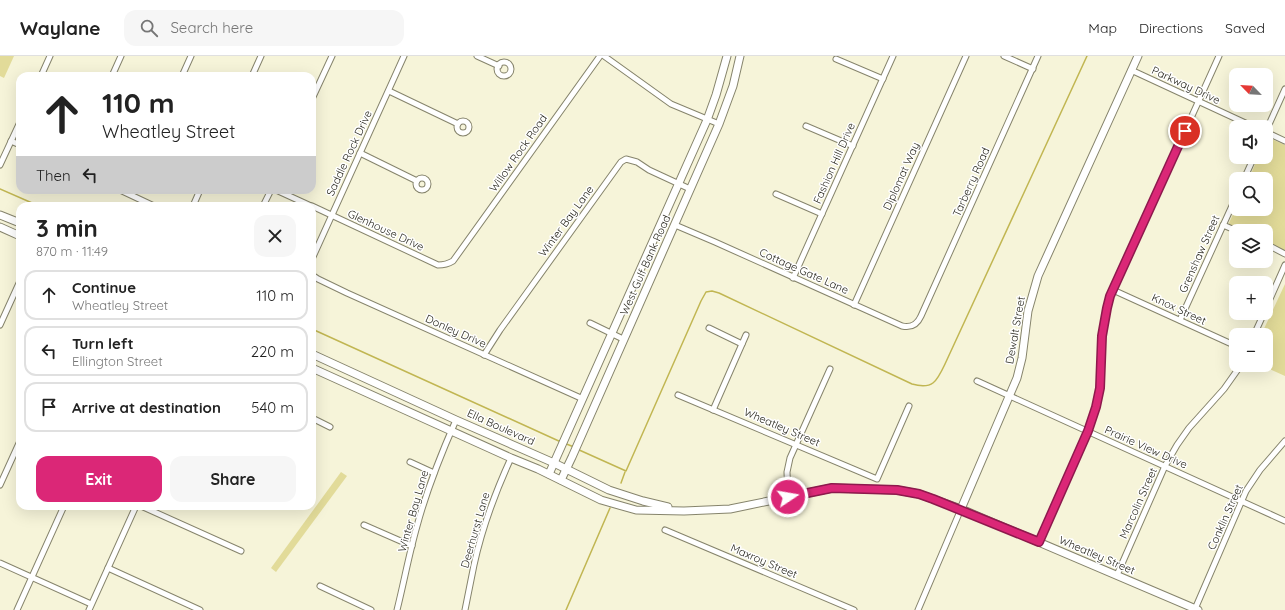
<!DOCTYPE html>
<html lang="en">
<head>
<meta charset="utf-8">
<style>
	:root { --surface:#fff; --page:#f6f6f6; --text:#222; --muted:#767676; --line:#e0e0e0; --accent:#db2777 }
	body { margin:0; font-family:Quicksand,sans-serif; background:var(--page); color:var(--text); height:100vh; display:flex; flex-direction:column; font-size:15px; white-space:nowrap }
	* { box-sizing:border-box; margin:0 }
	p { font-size:13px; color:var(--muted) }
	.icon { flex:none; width:22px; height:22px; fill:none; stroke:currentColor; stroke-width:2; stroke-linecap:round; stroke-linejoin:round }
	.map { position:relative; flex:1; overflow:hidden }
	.details { position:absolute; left:16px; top:146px; width:300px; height:308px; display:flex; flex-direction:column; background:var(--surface); border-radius:12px; box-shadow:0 4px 16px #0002 }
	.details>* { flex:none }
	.hud { position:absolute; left:16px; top:16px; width:300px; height:122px; border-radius:12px; box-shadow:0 4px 16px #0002; background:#fff; color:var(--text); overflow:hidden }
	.needle { width:26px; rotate:295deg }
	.fabs { position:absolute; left:1229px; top:12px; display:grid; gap:8px }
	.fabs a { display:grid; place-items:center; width:44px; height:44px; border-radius:8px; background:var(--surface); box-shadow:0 4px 16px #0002; font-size:20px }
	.pin { position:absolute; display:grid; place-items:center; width:34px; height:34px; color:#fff; margin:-17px; border:2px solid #fff; border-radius:50%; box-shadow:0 1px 4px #0007 }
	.me { position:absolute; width:44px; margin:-22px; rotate:78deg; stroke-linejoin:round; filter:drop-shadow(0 0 3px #0008) }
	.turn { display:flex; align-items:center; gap:14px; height:84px; padding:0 20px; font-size:18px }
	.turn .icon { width:52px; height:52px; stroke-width:2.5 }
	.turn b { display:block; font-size:28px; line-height:34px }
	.then { display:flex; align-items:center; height:38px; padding:0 20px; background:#0003; gap:8px; font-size:15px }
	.round { display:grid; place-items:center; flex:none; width:42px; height:42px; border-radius:12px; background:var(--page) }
	.overview { display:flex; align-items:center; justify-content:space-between; height:68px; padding:0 20px }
	h1 { font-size:24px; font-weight:700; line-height:30px }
	.cta { display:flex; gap:8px; margin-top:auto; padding:8px 20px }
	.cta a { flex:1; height:46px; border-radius:12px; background:var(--accent); color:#fff; font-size:16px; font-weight:700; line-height:46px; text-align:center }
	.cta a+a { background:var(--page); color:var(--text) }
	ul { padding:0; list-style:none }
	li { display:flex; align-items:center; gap:12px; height:50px; margin:0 8px 6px; padding:0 12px; border:2px solid var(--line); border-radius:12px }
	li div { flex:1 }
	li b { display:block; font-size:15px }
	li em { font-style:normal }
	header { display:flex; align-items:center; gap:24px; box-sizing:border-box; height:56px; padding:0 20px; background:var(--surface); border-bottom:1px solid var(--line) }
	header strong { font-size:19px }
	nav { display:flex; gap:22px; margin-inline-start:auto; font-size:14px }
	.search { width:280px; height:36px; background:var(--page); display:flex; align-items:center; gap:10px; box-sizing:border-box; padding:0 14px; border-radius:12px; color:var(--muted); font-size:15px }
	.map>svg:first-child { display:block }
</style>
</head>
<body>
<header>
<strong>Waylane</strong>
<div class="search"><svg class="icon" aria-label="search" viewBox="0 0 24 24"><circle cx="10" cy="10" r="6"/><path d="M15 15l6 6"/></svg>Search here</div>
<nav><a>Map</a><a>Directions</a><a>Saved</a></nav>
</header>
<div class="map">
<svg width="1285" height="554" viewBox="0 0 1285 554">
	<rect width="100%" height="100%" fill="#f6f4d9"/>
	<g fill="#e2db99">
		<polygon points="0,0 14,0 4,22 0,20"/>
		<polygon points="1267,81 1285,89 1285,195 1266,186 1266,175 1242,175 1228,169 1236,152 1236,153 1266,153 1266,123 1249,123 1258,101 1266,101 1266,84"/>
		<polygon points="1285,228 1285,320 1261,309 1266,309 1266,279 1261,279"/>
		<polygon points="341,416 347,420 276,516 271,512"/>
	</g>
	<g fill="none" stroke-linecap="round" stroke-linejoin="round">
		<g stroke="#c1b652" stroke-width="1.5">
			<polyline points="0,133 39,150"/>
			<polyline points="312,273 561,386"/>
			<polyline points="564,387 574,391"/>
			<path d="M577 393 626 415 701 245 706 236 712 235 719 237 912 328C933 334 937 325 945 308L1087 0"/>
			<polyline points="621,427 625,416"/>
			<polyline points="566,554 610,452"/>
		</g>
		<g stroke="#86846c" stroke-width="7">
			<g id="street">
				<polyline points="477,0 499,10"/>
				<polyline points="604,0 671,48 719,68"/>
				<polyline points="1004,0 1033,13"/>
				<polyline points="836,3 883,23"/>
				<circle cx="504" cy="13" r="7"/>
				<polyline points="1131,14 1254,71"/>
				<polyline points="41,20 50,0"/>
				<polyline points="112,20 121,0"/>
				<polyline points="182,20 191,0"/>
				<polyline points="252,20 261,0"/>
				<polyline points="389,35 458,68"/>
				<polyline points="312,43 332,0"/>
				<circle cx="463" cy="71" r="6"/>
				<polyline points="806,70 853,90"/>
				<polyline points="1266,75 1285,33"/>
				<polyline points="1266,76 1285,85"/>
				<polyline points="11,85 20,89"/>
				<polyline points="360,97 417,125"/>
				<polyline points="0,109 20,66"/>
				<circle cx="422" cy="128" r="6"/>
				<polyline points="1244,123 1254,101"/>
				<polyline points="120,134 154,150"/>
				<polyline points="276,134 311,150"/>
				<polyline points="776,138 822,158"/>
				<polyline points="193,150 200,134"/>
				<polyline points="263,150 271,134"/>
				<path d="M312 150 438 209C444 209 448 208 453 205L600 0"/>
				<path d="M675 169 715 186 902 270C911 272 917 269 921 260L1038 0"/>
				<polyline points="1223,169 1237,175"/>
				<polyline points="1266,188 1285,198"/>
				<polyline points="312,203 404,0"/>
				<polyline points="312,219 318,223 347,237 583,343"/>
				<polyline points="793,222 893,0"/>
				<polyline points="1113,234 1236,290"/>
				<polyline points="854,249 966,0"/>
				<polyline points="1266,252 1285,209"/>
				<polyline points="1180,264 1236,141"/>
				<polyline points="590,267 623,283"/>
				<polyline points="0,269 20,225"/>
				<polyline points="709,272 742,288"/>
				<polyline points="1254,279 1264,257"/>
				<polyline points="484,299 500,274 621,106 626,103 637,106 649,114 690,133"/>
				<polyline points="977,325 1285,465"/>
				<polyline points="678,339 877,423 909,350"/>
				<polyline points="713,354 746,279"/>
				<polyline points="312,362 330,371"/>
				<polyline points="410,406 434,417"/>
				<polyline points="0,429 20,385"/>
				<polyline points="788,441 787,416 790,402 830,313"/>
				<polyline points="141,450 241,495"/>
				<polyline points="364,469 412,490"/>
				<polyline points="665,474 854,554"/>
				<polyline points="1039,486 1088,375 1096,351 1100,332 1102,280 1107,252 1110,241 1219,0"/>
				<polyline points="0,507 91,548"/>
				<polyline points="108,512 200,554"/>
				<polyline points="1117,519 1165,410 1177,389 1189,372 1224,333 1241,309"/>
				<polyline points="320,530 371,554"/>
				<polyline points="1195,553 1246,435 1260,414 1285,385"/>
				<polyline points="17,554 64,450"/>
				<polyline points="89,554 136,450"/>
				<path d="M397 554C404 526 409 498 417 470 427 433 441 398 456 364"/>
				<path d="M465 554C468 539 471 524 474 509 482 472 495 437 511 402"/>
				<polyline points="918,554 961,453"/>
			</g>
		</g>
		<g stroke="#86846c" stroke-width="9">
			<g id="secondary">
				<polyline points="0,159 20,167"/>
				<polyline points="0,171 20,180"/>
				<polyline points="312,298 456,364 554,407 609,434 643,445 668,451"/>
				<polyline points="312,312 511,402 538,413 601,444 636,454 684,455 730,453 832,432 897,434 919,438 961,453 1198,554"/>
				<polyline points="549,418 707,64 716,39 727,0"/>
				<polyline points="561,424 572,401 719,68 733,30 740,0"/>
				<polyline points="961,453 1017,322 1022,302 1028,255 1038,220 1138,0"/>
			</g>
		</g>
		<use href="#street" stroke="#fff" stroke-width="5"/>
		<use href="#secondary" stroke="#fff" stroke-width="7"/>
	</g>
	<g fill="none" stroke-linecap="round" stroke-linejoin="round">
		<g stroke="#8e194d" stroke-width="10">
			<polyline id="route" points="788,441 832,432 897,434 919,438 933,443 1039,486 1088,375 1096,351 1100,332 1102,280 1107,252 1110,240 1185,75"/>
		</g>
		<use href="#route" stroke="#db2777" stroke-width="7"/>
	</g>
	<g text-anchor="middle" stroke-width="3" stroke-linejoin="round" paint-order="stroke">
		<g font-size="11" fill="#28271d" stroke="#fff">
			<text transform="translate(1186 29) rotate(25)" y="4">Parkway Drive</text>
			<text transform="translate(349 97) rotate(-65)" y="4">Saddle Rock Drive</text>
			<text transform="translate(518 97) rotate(-55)" y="4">Willow Rock Road</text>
			<text transform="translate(834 107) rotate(-66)" y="4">Fashion Hill Drive</text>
			<text transform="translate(901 120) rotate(-66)" y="4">Diplomat Way</text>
			<text transform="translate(971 126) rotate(-66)" y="4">Tarberry Road</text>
			<text transform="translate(566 165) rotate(-54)" y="4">Winter Bay Lane</text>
			<text transform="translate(386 174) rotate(25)" y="4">Glenhouse Drive</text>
			<text transform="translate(1199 198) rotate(-66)" y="4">Grenshaw Street</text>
			<text transform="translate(645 209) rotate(-66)" y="4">West Gulf Bank Road</text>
			<text transform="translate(804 215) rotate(24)" y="4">Cottage Gate Lane</text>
			<text transform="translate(1179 253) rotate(25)" y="4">Knox Street</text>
			<text transform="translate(1015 274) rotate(-80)" y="4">Dewalt Street</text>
			<text transform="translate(456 275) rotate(24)" y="4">Donley Drive</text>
			<text transform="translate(501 371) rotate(24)" y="4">Ella Boulevard</text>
			<text transform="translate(782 371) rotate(23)" y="4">Wheatley Street</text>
			<text transform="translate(1146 391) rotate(24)" y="4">Prairie View Drive</text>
			<text transform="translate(1138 447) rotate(-66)" y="4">Marcolin Street</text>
			<text transform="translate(413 455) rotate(-74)" y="4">Winter Bay Lane</text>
			<text transform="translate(1225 461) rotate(-66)" y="4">Conklin Street</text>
			<text transform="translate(475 474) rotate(-74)" y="4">Deerhurst Lane</text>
			<text transform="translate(1097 499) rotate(23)" y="4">Wheatley Street</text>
			<text transform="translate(764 505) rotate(23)" y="4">Maxroy Street</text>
		</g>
	</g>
</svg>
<div class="fabs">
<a><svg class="needle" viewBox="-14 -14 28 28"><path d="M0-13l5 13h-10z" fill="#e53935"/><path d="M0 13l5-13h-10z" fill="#767676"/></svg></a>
<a><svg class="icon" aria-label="sound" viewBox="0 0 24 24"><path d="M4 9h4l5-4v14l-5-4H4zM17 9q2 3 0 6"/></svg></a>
<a><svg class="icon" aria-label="search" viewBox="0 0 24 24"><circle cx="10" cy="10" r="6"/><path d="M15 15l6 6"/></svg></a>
<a><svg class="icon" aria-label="layers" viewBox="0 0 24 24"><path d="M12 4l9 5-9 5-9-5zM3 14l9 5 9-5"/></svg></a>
<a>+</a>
<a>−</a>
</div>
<div class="pin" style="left:1185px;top:75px;background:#d93025"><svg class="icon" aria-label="arrive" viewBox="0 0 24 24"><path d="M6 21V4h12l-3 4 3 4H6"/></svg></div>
<svg class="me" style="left:788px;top:441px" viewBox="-20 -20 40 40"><circle r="17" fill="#db2777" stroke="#fff" stroke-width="3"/><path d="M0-11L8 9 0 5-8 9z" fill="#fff"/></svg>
<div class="hud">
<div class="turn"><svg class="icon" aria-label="ahead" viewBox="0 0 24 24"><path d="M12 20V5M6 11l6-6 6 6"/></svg><div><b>110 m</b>Wheatley Street</div></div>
<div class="then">Then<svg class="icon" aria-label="left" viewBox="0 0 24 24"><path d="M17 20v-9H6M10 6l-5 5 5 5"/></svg></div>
</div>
<section class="details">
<div class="overview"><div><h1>3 min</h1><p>870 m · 11:49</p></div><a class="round"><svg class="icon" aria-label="close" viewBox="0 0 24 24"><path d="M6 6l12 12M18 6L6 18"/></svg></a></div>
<ul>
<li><svg class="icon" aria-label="ahead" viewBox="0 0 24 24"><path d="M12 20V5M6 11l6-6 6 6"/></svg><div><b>Continue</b><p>Wheatley Street</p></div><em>110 m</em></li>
<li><svg class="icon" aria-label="left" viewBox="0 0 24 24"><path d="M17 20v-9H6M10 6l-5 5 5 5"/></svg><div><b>Turn left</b><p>Ellington Street</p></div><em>220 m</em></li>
<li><svg class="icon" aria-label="arrive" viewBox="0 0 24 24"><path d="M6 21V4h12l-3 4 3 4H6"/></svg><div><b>Arrive at destination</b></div><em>540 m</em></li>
</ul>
<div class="cta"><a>Exit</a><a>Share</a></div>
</section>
</div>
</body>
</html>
